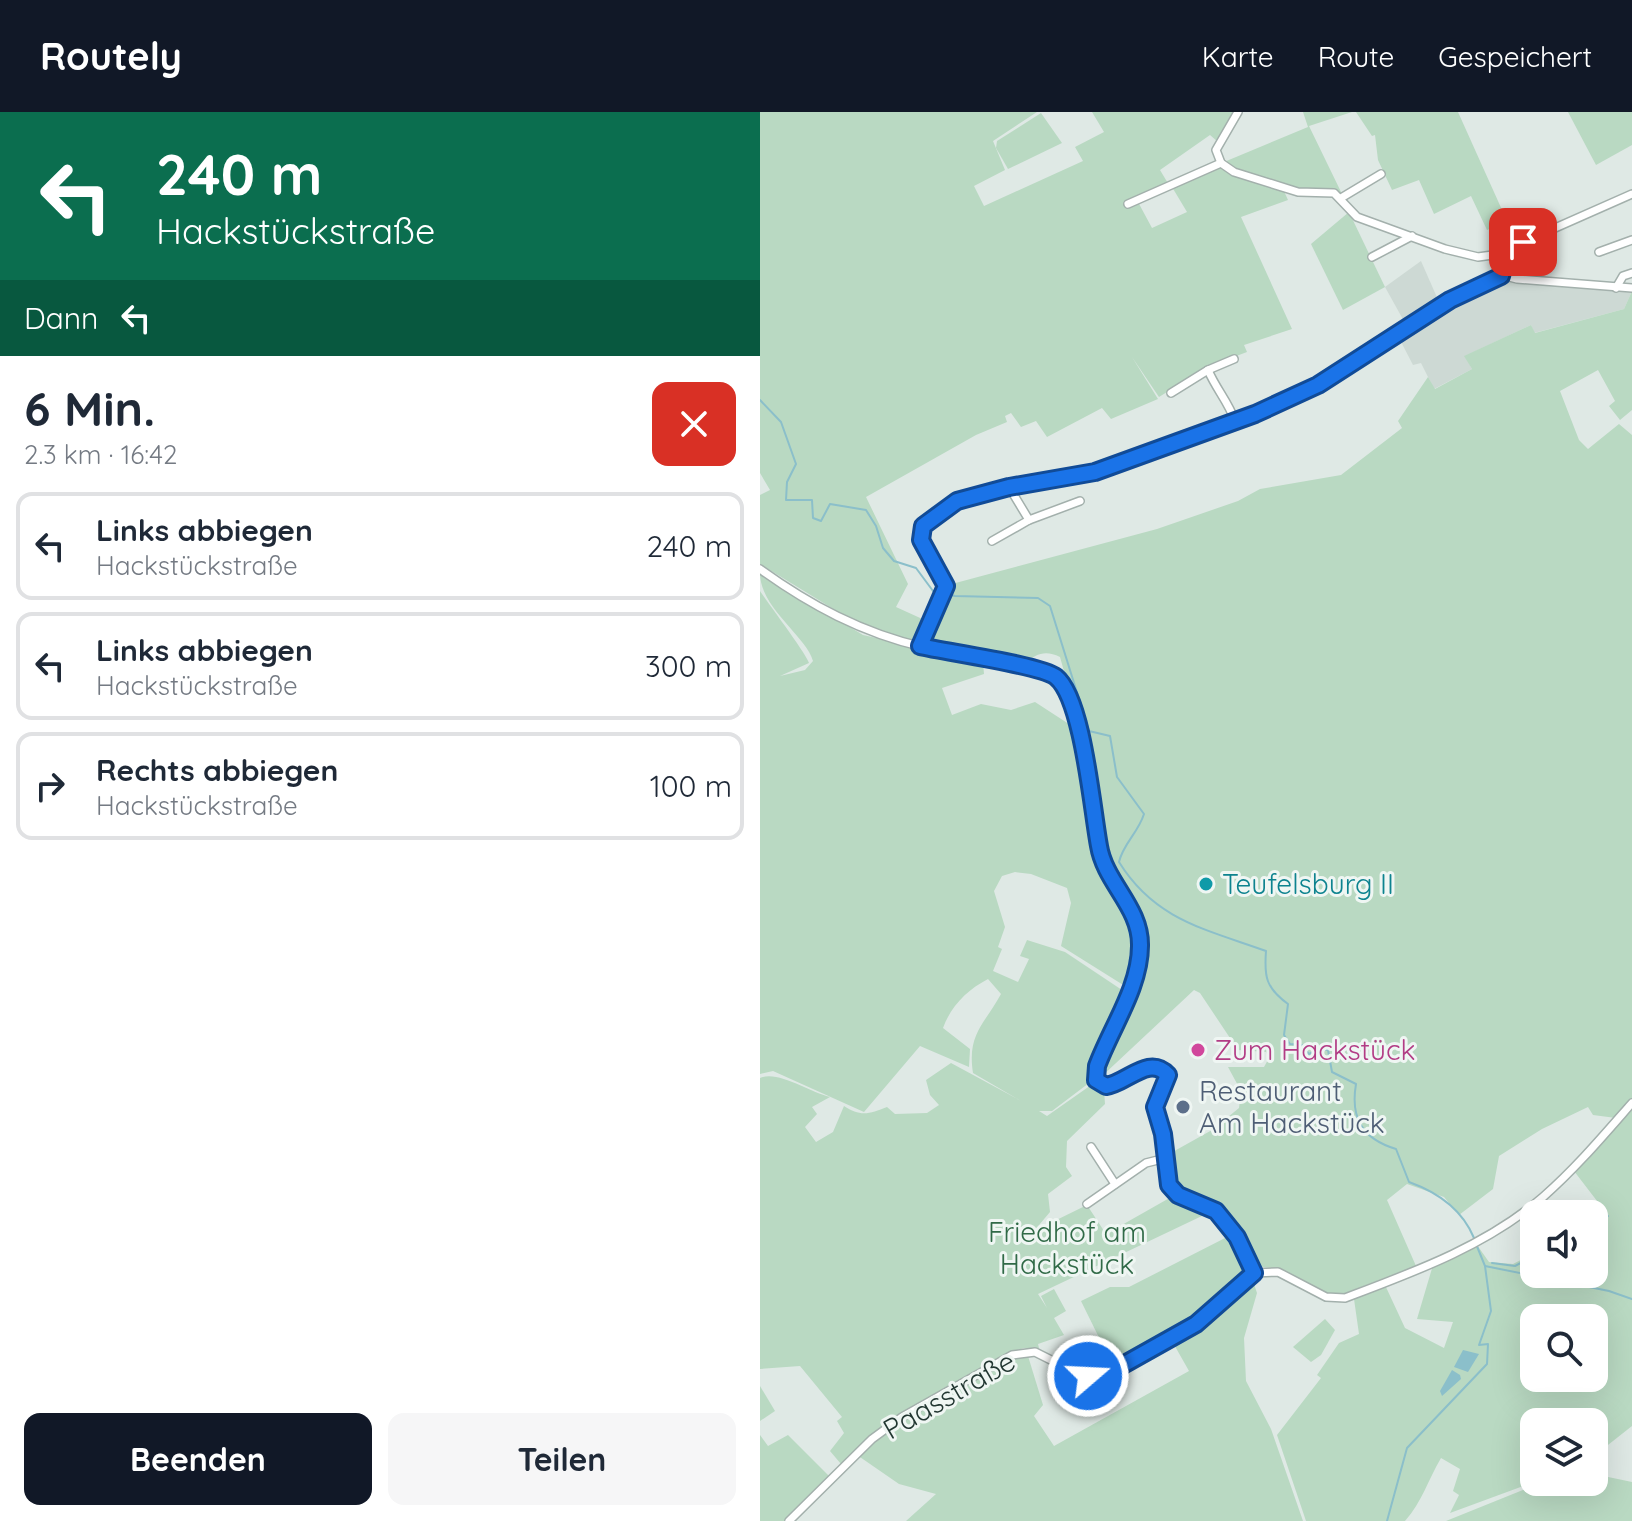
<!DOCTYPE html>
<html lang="de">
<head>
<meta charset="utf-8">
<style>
	:root { --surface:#fff; --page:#f6f6f7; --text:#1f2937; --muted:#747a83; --line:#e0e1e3; --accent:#111827 }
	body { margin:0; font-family:Quicksand,sans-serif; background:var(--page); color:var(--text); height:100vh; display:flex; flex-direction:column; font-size:30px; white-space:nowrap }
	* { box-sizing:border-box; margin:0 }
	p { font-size:26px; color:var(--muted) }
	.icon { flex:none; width:44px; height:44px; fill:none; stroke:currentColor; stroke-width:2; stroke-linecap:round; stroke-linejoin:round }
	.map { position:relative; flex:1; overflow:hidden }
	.sheet { display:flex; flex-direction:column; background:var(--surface); width:760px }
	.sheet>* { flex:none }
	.banner { background:#0b6e4f; color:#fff; overflow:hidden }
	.controls { position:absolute; left:760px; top:1088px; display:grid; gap:16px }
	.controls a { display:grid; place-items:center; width:88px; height:88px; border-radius:16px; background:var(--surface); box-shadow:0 8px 32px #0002; font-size:40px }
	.pin { position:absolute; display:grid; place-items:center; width:68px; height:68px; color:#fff; margin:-34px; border-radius:16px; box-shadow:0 4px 12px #0006 }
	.me { position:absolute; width:88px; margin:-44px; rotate:71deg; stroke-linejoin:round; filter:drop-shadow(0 0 6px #0008) }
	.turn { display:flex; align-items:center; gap:28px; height:168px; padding:0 24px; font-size:36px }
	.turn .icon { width:104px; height:104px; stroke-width:2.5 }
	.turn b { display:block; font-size:56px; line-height:68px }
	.then { display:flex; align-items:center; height:76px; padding:0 24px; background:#0003; gap:16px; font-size:30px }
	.round { display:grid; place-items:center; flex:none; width:84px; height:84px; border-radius:16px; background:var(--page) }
	.head { display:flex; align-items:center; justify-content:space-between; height:136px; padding:0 24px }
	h1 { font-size:48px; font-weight:800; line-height:60px }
	.primary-button { display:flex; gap:16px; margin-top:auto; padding:16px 24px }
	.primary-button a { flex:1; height:92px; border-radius:16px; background:var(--accent); color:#fff; font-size:32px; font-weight:800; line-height:92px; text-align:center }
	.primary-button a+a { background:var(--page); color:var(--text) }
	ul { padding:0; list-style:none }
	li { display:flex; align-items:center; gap:24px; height:108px; margin:0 16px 12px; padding:0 8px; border:4px solid var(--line); border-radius:16px }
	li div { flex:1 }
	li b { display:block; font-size:30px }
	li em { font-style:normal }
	header { display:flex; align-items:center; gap:48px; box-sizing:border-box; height:112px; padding:0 40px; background:var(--accent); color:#fff }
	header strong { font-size:38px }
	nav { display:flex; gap:44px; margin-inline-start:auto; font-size:28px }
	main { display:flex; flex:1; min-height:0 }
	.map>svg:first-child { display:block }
</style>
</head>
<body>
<header>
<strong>Routely</strong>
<nav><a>Karte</a><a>Route</a><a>Gespeichert</a></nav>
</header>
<main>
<section class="sheet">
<div class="banner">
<div class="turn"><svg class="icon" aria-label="left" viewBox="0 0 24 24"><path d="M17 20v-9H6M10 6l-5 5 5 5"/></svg><div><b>240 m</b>Hackstückstraße</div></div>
<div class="then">Dann<svg class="icon" aria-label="left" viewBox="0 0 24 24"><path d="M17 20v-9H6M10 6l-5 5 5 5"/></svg></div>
</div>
<div class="head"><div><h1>6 Min.</h1><p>2.3 km · 16:42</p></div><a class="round" style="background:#d93025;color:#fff"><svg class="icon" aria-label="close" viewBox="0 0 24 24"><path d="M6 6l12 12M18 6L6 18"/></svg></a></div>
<ul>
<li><svg class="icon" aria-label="left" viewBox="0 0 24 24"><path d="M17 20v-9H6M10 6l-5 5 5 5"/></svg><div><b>Links abbiegen</b><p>Hackstückstraße</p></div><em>240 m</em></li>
<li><svg class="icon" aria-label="left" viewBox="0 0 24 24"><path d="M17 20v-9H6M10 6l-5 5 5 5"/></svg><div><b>Links abbiegen</b><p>Hackstückstraße</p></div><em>300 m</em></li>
<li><svg class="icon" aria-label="right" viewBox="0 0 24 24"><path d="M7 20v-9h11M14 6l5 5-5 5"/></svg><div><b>Rechts abbiegen</b><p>Hackstückstraße</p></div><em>100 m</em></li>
</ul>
<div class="primary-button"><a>Beenden</a><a>Teilen</a></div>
</section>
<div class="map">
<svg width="872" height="1409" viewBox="0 0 872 1409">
	<rect width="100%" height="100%" fill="#dfe9e5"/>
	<g fill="#cdd9d4">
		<polygon points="661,149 679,190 645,211 625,175"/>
		<polygon points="759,169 872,179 864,197 774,221 771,213 705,244 712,257 674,277 661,251 653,253 638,224 689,191 734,170"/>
	</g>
	<g fill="#b9d9c2" fill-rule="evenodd">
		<polygon points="0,0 277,0 233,29 245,58 214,74 224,94 323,49 315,35 344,20 332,0 478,0 458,30 450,23 400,58 409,73 378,90 392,116 427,100 412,75 458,53 469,62 523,77 528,88 481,105 532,217 484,233 487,240 447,255 399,285 372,245 398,287 351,307 342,296 287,325 276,309 261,315 251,301 245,304 247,310 216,323 106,385 148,472 136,495 169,510 159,531 106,517 0,452 0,383 10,378 0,361"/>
		<polygon points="543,0 592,0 549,14 582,82 574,78 537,77 470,56 464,50 548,15"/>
		<polygon points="596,0 698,0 747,109 727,118 711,84 674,102 659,68 632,78 618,48 615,23 612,24"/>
		<polygon points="808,0 872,0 872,33 836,53"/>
		<polygon points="281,1 302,31 248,57 236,36 237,29"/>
		<polygon points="589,100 625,175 583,198 551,132"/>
		<path d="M872 179V298L860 308 849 294 855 289 838 258 800 279 819 328 828 337 859 312 872 323V987L856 1006 833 1003 828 995 782 1017 739 1044 733 1077 699 1103 684 1085 647 1072 627 1088 656 1154 575 1185 557 1179 520 1157 495 1154C486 1136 477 1116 462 1101 433 1069 413 1103 409 1042L452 1018 479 996 481 979 468 955H504L509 946 506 940 478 938 440 881 434 878 340 966V952L381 853 383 818 341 733 339 705 307 573 311 570H307L300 545C286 538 276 541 265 552L173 534 165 526 188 473 397 417 478 389 500 377 581 363 642 316 638 309 668 265 675 277 712 257 704 244 771 213 775 221 864 197Z"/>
		<path d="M0 461 103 523 223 550 224 562 182 576 192 603 221 592 251 598 275 590 315 616C321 649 326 709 337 738 360 797 391 806 368 876L301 834 311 791 307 776 271 762 255 760 242 764 234 779 245 815 238 835 242 837 233 859 258 870 269 847 260 844 267 828 305 840 365 880 338 941 333 968 292 999H279L287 1004 334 971 344 978 345 992 307 1029 306 1055 312 1064 288 1082 290 1100 274 1119 327 1093 346 1122 413 1084 449 1097 469 1118 456 1107 444 1103 278 1182 287 1196 281 1184 294 1177 306 1199 294 1206 304 1223 278 1232 280 1240 264 1236 251 1240 108 1327 81 1352 70 1339 84 1321 77 1309 82 1305 40 1254 0 1257V966C18 958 49 980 70 985L52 995 57 1002 45 1015 56 1030 73 1020 84 994C100 1005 110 1002 127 995L135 1002 167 1001 179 993 170 983 166 968 191 951 261 989 213 961C207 922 224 913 241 882L228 867C207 878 191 894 183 916L210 937 209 955 160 934 104 1000 13 959 0 962V479C8 491 48 544 49 551L20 564 45 558 53 549C46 524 0 496 0 461Z"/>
		<path d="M872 993V1314L834 1344V1310H774V1370L690 1401 699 1383 693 1379 700 1357 681 1346C668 1368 662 1390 645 1409H546L517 1323 561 1266 557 1263 579 1231 599 1222 594 1187 625 1173 645 1216 684 1236 693 1210 657 1207 673 1153 717 1133 729 1150 753 1152 774 1141V1162H834V1110L847 1102 814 1059ZM774 1206H834V1266H774Z"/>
		<polygon points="471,1123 488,1155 484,1165 432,1211 353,1254 321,1189 350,1175 369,1175"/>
		<polygon points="488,1168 493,1169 497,1181 484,1226 486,1269 511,1317 543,1409 146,1409 176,1382 139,1372 97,1343 163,1295 263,1242 268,1244 283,1293 274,1304 294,1334 429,1259 412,1229 450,1206"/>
		<polygon points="565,1207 575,1218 561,1243 551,1250 533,1235"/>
		<polygon points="0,1274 15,1299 0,1309"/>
		<polygon points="0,1323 8,1334 28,1323 70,1365 26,1409 0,1409"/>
		<polygon points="834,1362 872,1370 872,1409 686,1409 783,1370 834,1370"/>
	</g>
	<g fill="#8bbfca">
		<polygon points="703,1238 719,1242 708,1260 694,1255"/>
		<polygon points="692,1258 700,1263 701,1267 682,1284 680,1279"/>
	</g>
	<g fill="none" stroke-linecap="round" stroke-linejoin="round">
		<g stroke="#8bbfca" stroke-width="2">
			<path d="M0 288 21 310 36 352 27 370 26 388H52L53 406 61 409 70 392 106 398 116 414 123 436 134 449 156 456 173 479 195 484 278 486 290 494 329 619 350 624 357 665 384 702C378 721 363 732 359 750 395 808 445 817 506 839 504 865 506 876 528 892L524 923 530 932 542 933 549 942 559 937 568 938 572 960 596 972C590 1007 603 1027 636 1037L649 1070C677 1080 702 1097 714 1126"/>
			<polyline points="834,1114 848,1104"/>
			<polyline points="732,1151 755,1154 774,1144"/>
			<polyline points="725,1154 849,1179 872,1187"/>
			<polyline points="627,1409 647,1336 727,1252 728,1232 719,1233 731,1199 725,1154 716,1132"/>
		</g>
		<g stroke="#a3b0ac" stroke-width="10">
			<g id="minor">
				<polyline points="478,0 456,38 461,51 474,60 538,80 574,81 597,105 685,137 718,145 747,141"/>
				<polyline points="581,86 621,62"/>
				<polyline points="368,92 461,51"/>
				<polyline points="839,140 872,128"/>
				<polyline points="612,145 652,124"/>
				<polyline points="742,163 747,141 759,132 872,82"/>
				<polyline points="742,163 757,167 872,176"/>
				<polyline points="856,176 863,164 872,161"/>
				<path d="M448 258C456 277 468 289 475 309"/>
				<polyline points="411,281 448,258 474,247"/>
				<polyline points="249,375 269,408"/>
				<polyline points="232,429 269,408 320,389"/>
				<path d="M0 457C50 493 102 521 163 535 190 541 275 551 293 562 326 584 332 697 339 735 346 772 382 796 380 835 379 876 351 916 337 954L336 968 346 974C368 971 388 942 408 963L395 995 403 1022 409 1073 418 1083 456 1099 477 1125 494 1161"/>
				<polyline points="160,534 186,474 161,428 161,418 167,409 197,389 249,375 335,360 495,302 558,273 690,188 742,163"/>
				<polyline points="331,1035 355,1072"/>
				<polyline points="327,1092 386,1051 406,1046"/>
				<path d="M29 1409 112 1327 142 1305 252 1243 275 1240 319 1262H341L436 1212 494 1161 518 1160 566 1185 585 1186C654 1160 726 1134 783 1085 816 1056 843 1024 872 991"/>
			</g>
		</g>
		<use href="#minor" stroke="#fff" stroke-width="7"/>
	</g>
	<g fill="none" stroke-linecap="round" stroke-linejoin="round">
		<g stroke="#114b97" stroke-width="20">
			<path id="route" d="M328 1264 354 1258 436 1212 494 1161 477 1125 456 1099 418 1083 409 1073 403 1022 395 995 408 963C389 942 367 971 346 974L336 968 337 954C351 916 380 875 380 834 381 795 345 771 339 734 332 697 323 587 296 565 281 553 185 540 160 534L186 474 161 428 163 414 197 389 249 375 335 360 495 302 558 273 690 188 741 164 747 141 763 130"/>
		</g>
		<use href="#route" stroke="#1a73e8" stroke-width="14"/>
	</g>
	<circle fill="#0f9aa8" stroke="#eff6f3" stroke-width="3" cx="446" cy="772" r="8"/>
	<circle fill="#d1479c" stroke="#eff6f3" stroke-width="3" cx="438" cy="938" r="8"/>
	<circle fill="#5c6f8a" stroke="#eff6f3" stroke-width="3" cx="423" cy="995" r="8"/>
	<g text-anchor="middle" stroke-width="6" stroke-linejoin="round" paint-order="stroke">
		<g font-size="28" fill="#0d838f" stroke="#eff6f3" text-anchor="start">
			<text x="462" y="782">Teufelsburg II</text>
		</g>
		<g font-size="28" fill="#b23c85" stroke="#eff6f3" text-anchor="start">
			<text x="454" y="948">Zum Hackstück</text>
		</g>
		<g font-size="28" fill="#4e5e75" stroke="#eff6f3" text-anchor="start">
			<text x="439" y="989">Restaurant<tspan x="439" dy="32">Am Hackstück</tspan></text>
		</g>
		<g font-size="28" fill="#306a47" stroke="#eff6f3">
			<text x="307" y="1130">Friedhof am<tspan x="307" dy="32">Hackstück</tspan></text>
		</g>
		<g font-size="28" fill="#223732" stroke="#eff6f3">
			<text transform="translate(189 1283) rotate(-30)" y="10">Paasstraße</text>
		</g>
	</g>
</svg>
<div class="controls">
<a><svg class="icon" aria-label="sound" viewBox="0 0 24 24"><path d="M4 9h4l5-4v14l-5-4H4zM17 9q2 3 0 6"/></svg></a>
<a><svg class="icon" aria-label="search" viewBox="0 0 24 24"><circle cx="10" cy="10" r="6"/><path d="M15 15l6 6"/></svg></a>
<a><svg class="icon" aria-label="layers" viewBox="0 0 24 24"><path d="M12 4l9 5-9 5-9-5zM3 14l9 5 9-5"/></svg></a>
</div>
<div class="pin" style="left:763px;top:130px;background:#d93025"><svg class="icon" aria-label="arrive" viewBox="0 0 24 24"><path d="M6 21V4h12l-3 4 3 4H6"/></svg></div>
<svg class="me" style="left:328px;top:1264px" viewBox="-20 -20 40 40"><circle r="17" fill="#1a73e8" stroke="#fff" stroke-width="3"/><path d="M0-11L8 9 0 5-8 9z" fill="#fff"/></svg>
</div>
</main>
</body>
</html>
